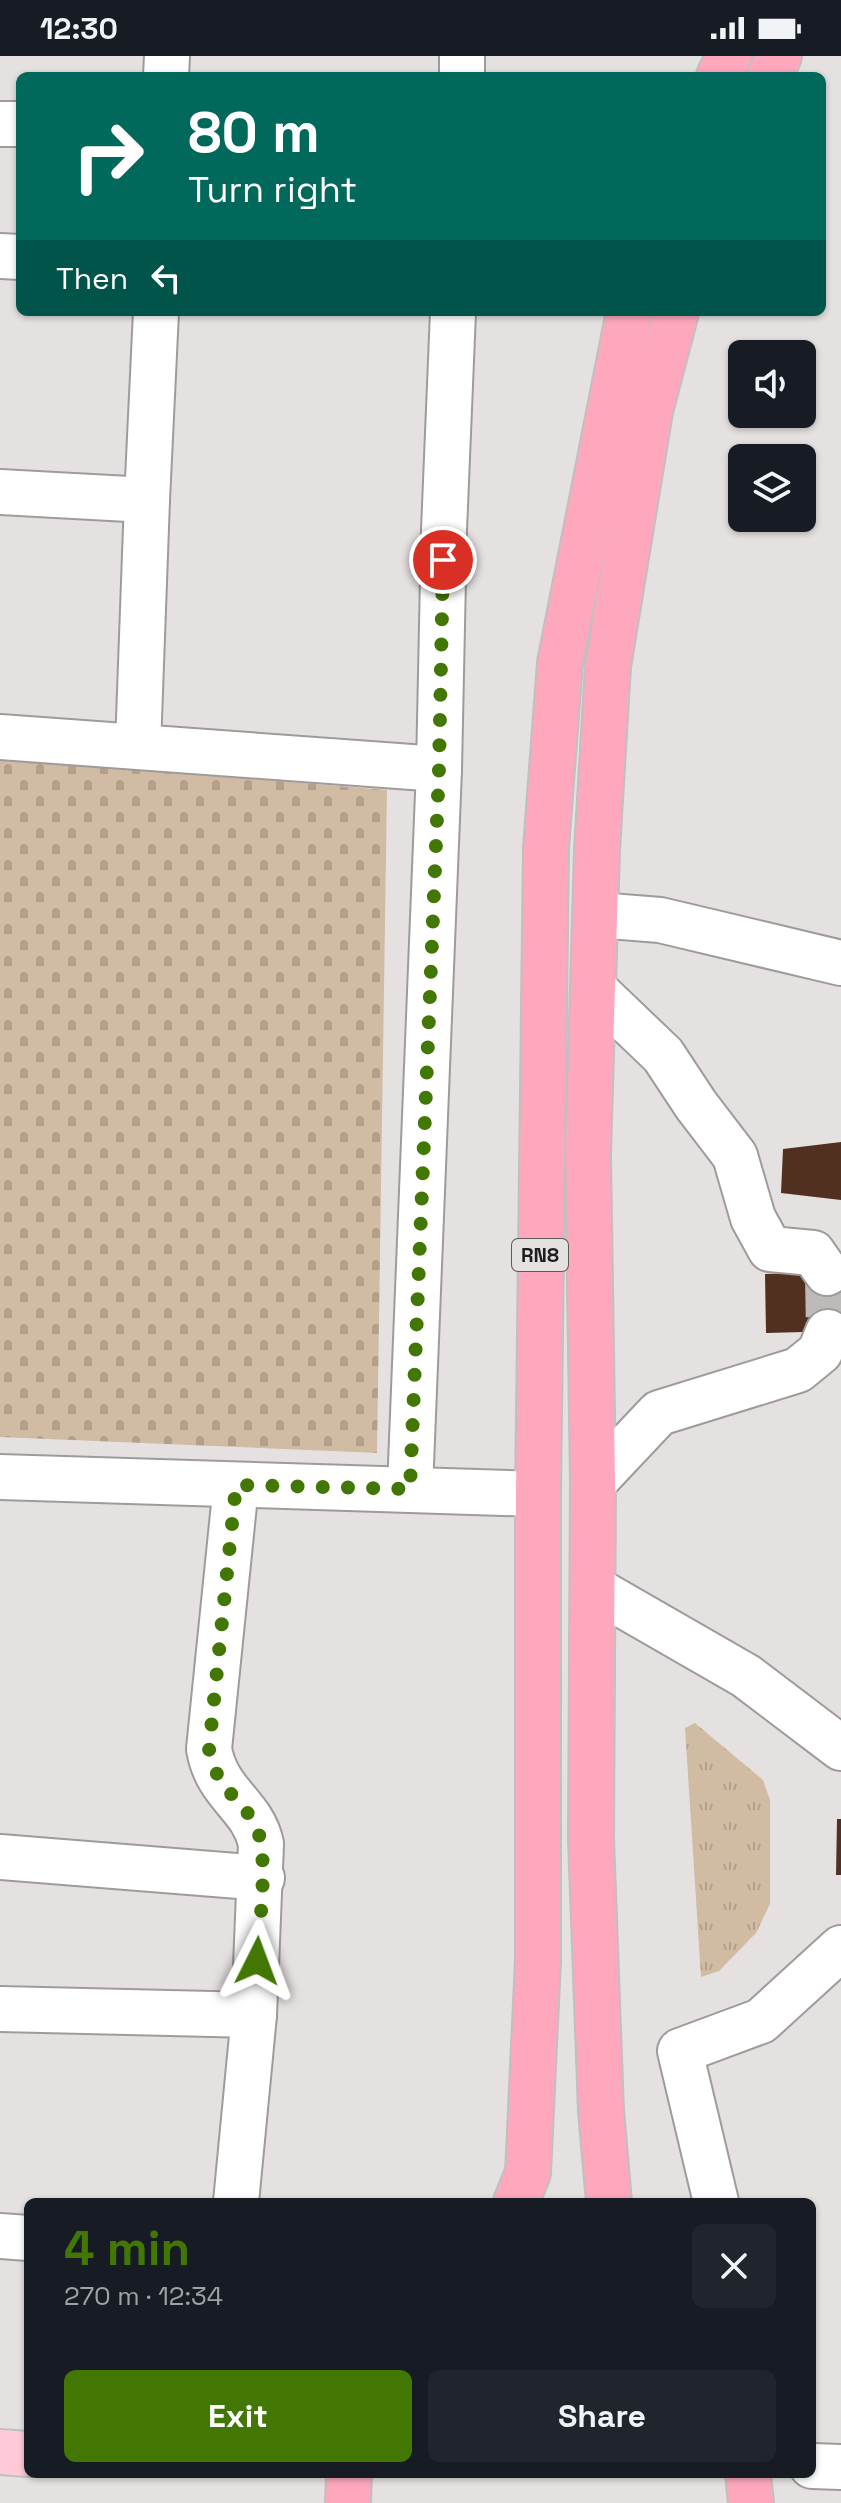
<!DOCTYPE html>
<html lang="en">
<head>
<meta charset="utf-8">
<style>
	:root { --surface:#171b24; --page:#20242c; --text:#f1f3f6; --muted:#9ea1a6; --accent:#427704 }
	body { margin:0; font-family:"Space Grotesk",sans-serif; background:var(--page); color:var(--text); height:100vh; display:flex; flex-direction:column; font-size:30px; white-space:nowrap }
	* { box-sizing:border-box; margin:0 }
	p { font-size:26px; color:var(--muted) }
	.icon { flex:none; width:44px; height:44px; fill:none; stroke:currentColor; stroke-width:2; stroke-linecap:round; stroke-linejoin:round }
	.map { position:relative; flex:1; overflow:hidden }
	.sheet { position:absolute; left:24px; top:2142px; width:792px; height:280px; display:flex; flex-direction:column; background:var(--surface); border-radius:12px; box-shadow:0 2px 6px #0004 }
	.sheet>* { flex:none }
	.banner { position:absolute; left:16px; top:16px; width:810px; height:244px; border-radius:12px; box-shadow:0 2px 6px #0004; background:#00695c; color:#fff; overflow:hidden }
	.controls { position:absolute; left:728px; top:284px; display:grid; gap:16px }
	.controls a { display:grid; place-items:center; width:88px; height:88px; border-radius:12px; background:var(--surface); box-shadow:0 2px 6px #0004; font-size:40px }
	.pin { position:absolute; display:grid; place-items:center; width:68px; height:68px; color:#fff; margin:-34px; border:4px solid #fff; border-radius:50%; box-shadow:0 2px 8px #0007 }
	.me { position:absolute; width:88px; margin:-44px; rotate:3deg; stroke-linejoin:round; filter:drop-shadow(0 0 6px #0008) }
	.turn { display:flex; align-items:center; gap:28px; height:168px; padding:0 40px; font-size:36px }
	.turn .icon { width:104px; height:104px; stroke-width:2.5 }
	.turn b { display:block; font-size:56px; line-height:68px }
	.then { display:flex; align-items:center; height:76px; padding:0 40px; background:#0003; gap:16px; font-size:30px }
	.round { display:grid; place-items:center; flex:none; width:84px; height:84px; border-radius:12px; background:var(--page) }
	.overview { display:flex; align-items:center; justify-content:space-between; height:136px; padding:0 40px }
	h1 { font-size:48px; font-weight:700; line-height:60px; color:var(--accent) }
	.button { display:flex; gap:16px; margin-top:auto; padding:16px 40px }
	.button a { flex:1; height:92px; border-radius:12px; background:var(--accent); color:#fff; font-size:32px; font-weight:700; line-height:92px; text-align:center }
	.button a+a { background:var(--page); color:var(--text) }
	.status { display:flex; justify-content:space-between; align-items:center; height:56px; padding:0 40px; background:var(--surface); direction:ltr }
	.status svg { height:22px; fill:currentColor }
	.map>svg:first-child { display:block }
</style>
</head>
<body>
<div class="status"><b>12:30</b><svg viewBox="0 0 49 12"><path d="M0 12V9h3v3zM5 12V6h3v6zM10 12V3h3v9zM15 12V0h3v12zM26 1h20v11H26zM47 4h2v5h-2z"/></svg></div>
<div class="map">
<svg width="841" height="2447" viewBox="0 0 841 2447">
	<defs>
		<pattern id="grass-tufts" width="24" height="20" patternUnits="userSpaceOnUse" patternTransform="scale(2)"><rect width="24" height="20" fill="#d1bba3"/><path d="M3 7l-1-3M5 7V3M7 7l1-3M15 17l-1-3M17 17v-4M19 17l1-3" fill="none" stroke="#b3a08c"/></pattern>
		<pattern id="cemetery-stones" width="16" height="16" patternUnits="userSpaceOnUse" patternTransform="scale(2)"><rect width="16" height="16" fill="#d1bba3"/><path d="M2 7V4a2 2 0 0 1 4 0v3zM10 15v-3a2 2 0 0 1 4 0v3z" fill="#b3a08c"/></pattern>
	</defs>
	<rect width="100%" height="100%" fill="#e6e1e1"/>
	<polygon fill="url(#grass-tufts)" points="695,1667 763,1724 770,1744 770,1848 756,1877 719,1915 701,1921 685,1672"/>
	<polygon fill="url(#cemetery-stones)" points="0,702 387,734 377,1397 0,1381"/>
	<g fill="#513020">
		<polygon points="841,1086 841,1144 781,1137 783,1093"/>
		<polygon points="841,1216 841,1275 766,1277 765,1218"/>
		<polygon points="837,1763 841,1763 841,1819 836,1819"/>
	</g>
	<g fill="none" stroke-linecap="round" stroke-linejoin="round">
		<polyline stroke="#bebaba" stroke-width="44" stroke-dasharray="44 22" stroke-linecap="butt" points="827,1217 828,1276"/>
		<g stroke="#9f9b9b" stroke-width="48">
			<g id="minor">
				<polyline points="166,20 167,0"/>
				<polyline points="462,20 462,0"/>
				<polyline points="0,68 20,68"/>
				<polyline points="0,200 20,201"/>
				<polyline points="0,436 147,444"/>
				<polyline points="0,681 439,713"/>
				<polyline points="138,690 147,444 156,256"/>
				<polyline points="597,859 660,864 841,907"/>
				<polyline points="595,934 663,999 696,1049 735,1100 753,1162 770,1193 813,1197 827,1217"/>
				<polyline points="0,1421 538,1438"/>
				<polyline points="593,1427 659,1357 798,1314 820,1296 828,1276"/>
				<path d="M236 1429 209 1693C217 1739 253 1749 261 1788L254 1959"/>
				<polyline points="410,1433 439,713 444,474 453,256"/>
				<polyline points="593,1532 746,1620 841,1692"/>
				<polyline points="0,1801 262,1822"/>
				<polyline points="0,1953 254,1959 236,2146"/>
				<polyline points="716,2146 680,1995 761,1965 841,1892"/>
				<polyline points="0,2180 28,2182"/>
				<polyline points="812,2410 841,2411"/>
			</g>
		</g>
		<g stroke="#c0c0c0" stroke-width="48">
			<polyline id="major" points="0,2396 28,2398"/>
		</g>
		<g stroke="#c0c0c0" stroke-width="48">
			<g id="highway">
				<polyline points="719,20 729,0"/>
				<polyline points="770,20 779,0"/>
				<polyline points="516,2146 528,2117 538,1904 538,1438 546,792 560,607 629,256"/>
				<polyline points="609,2146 601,2055 591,1783 593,1427 588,1098 597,794 608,610 650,355 676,256"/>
				<polyline points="748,2418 751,2447"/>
				<polyline points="348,2447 349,2418"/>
			</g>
		</g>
		<use href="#minor" stroke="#fff" stroke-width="44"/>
		<use href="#major" stroke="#fecad7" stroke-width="44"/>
		<use href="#highway" stroke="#fea7bd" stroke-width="44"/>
	</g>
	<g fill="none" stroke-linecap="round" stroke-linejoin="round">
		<path stroke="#427704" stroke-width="14" stroke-dasharray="0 25.2" d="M257 1905C259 1872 269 1801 257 1773 242 1740 217 1737 209 1693L236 1429 410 1433 439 713 443 504"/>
	</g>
	<g text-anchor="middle" stroke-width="8" stroke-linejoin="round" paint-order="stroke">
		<rect fill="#e6e1e1" stroke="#5b5858" stroke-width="2" x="512" y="1183" width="56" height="32" rx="6"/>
		<g font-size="20" font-weight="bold" fill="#1f1e1e">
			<text x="540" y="1206">RN8</text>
		</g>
	</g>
</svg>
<div class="controls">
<a><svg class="icon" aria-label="sound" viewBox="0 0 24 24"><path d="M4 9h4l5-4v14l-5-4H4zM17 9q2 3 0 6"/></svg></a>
<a><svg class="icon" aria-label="layers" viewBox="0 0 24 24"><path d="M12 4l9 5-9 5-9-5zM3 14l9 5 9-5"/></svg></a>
</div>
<div class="pin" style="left:443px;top:504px;background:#d93025"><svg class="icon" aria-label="arrive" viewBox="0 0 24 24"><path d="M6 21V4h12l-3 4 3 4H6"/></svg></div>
<svg class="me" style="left:257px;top:1905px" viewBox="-20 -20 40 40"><path d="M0-17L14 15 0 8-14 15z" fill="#427704" stroke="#fff" stroke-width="4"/></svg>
<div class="banner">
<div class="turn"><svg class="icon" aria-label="right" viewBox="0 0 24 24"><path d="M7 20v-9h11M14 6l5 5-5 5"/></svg><div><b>80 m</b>Turn right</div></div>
<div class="then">Then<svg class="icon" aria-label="left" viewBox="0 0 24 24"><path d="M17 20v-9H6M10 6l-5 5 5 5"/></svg></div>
</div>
<section class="sheet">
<div class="overview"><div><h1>4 min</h1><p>270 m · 12:34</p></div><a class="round"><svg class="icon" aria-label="close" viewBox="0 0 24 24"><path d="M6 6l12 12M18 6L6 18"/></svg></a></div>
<div class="button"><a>Exit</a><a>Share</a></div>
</section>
</div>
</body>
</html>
